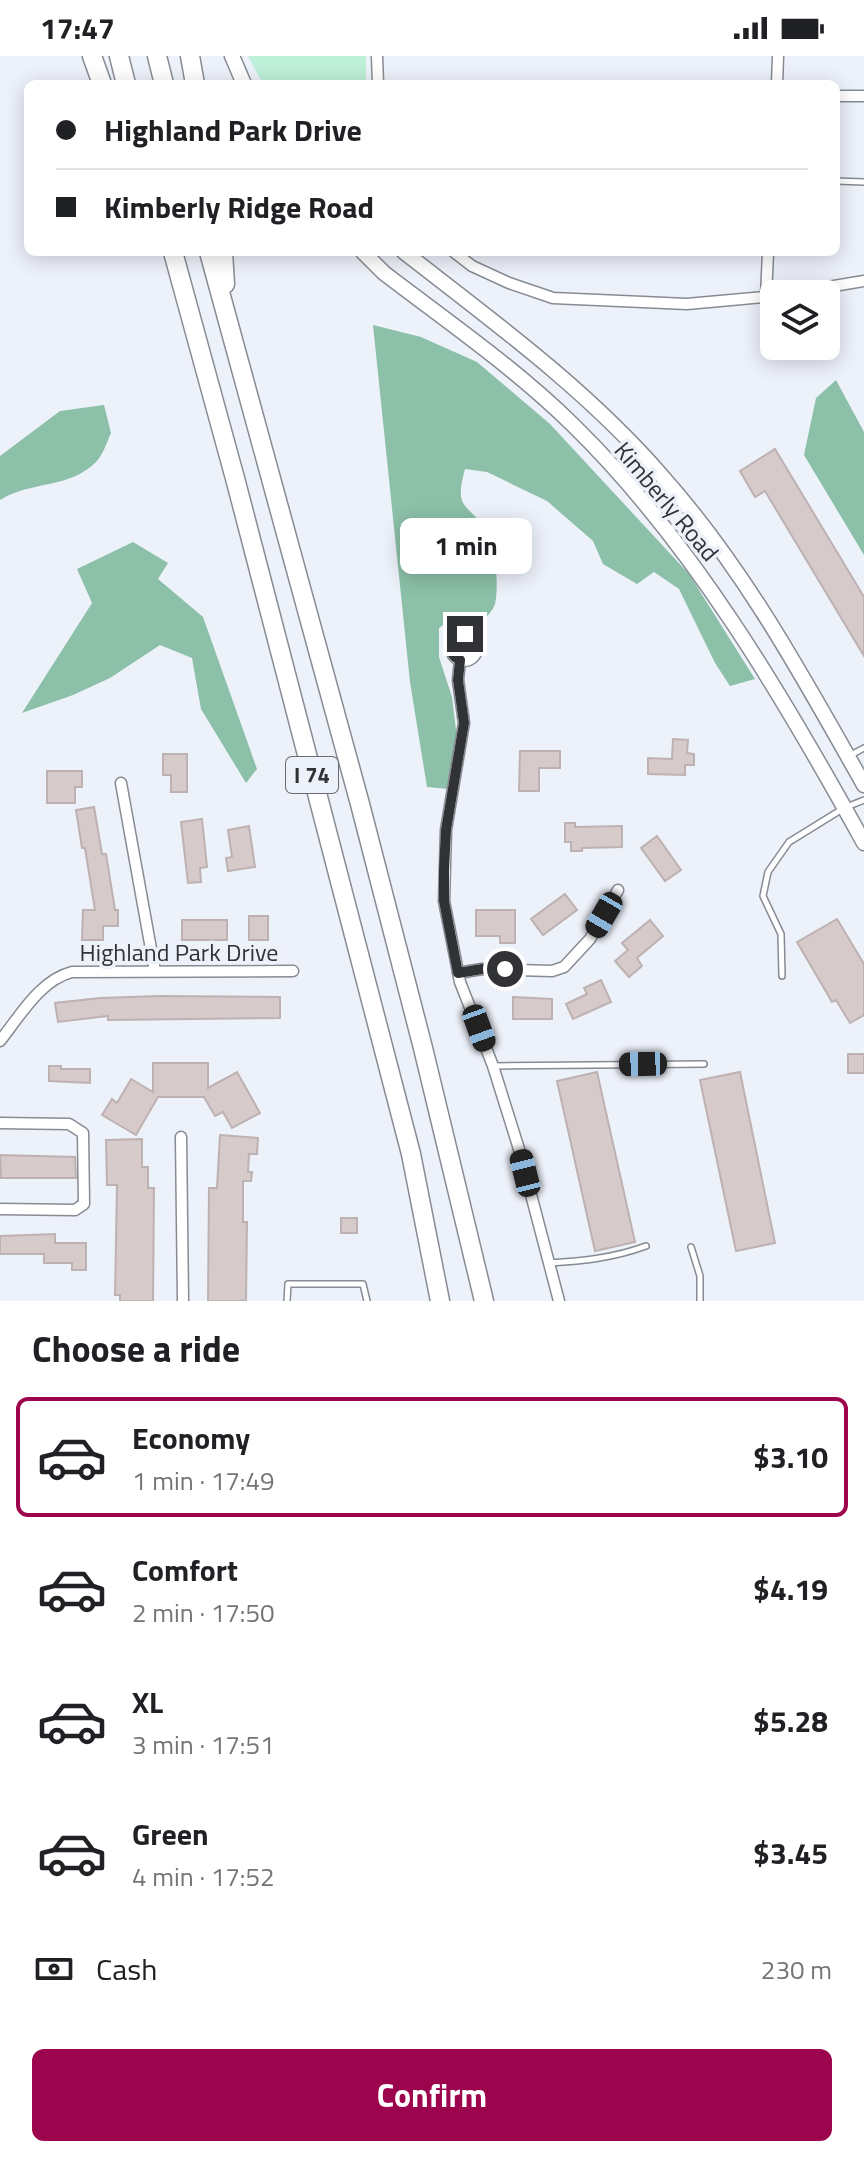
<!DOCTYPE html>
<meta charset="utf-8">
<style>
body{margin:0;font-family:"Titillium Web",sans-serif;background:#f6f6f6;color:#202124;height:100vh;display:flex;flex-direction:column;font-size:30px;white-space:nowrap}
*{box-sizing:border-box;margin:0}
p{font-size:26px;color:#757577}
.icon{flex:none;width:44px;height:44px;fill:none;stroke:currentColor;stroke-width:2;stroke-linecap:round;stroke-linejoin:round}
.map{position:relative;height:1245px;overflow:hidden}
.sheet{display:flex;flex-direction:column;background:#fff;flex:1}
.sheet>*{flex:none}
.banner{position:absolute;left:24px;top:24px;width:816px;height:176px;border-radius:12px;box-shadow:0 4px 20px #0003;display:grid;align-content:center;height:176px;padding:0 32px;background:#fff}
.fabs{position:absolute;left:760px;top:224px;display:grid;gap:16px}
.fabs a{display:grid;place-items:center;width:80px;height:80px;border-radius:12px;background:#fff;box-shadow:0 4px 20px #0003;font-size:40px}
.end{position:absolute;width:36px;height:36px;margin:-18px;border:10px solid #313235;background:#fff;box-shadow:0 0 0 4px #fff}
.from{border-radius:50%}
.bubble{position:absolute;height:56px;border-radius:12px;background:#fff;box-shadow:0 4px 20px #0003;font-size:26px;font-weight:700;line-height:56px;text-align:center}
.car{position:absolute;width:24px;height:48px;margin:-24px -12px;border-radius:10px;box-shadow:0 0 6px 2px #0007;background:linear-gradient(#222 24%,#8ab4d8 0 40%,#222 0 76%,#8ab4d8 0 86%,#222 0)}
.banner b{display:flex;align-items:center;gap:28px;height:76px;font-size:30px}
.banner b+b{border-top:2px solid #e0e0e0}
.banner i{width:20px;height:20px;background:#202124}
ul{padding:0;list-style:none}
li{display:flex;align-items:center;gap:24px;height:120px;margin:0 16px 12px;padding:0 16px;border:4px solid transparent;border-radius:12px}
li div{flex:1}
li b{display:block;font-size:30px}
li em{font-style:normal;font-weight:700}
li.selected{border-color:#9d044e}
li>.icon{width:72px;height:72px;stroke-width:1.5}
h2{padding:0 32px;font-size:36px;line-height:96px}
.pay{display:flex;align-items:center;gap:20px;height:88px;padding:0 32px;font-size:30px}
.pay p{margin-inline-start:auto}
.cta{display:flex;gap:16px;margin-top:auto;padding:16px 32px}
.cta a{flex:1;height:92px;border-radius:12px;background:#9d044e;color:#fff;font-size:32px;font-weight:700;line-height:92px;text-align:center}
.status{display:flex;justify-content:space-between;align-items:center;height:56px;padding:0 40px;background:#fff;direction:ltr}
.status svg{height:22px;fill:currentColor}
.map>svg:first-child{display:block}
.green{fill:#beefd8}
.forest{fill:#8cc0a8}
.building{fill:#d6cbca;stroke:#bdb2b1;stroke-width:2}
.lines{fill:none;stroke-linecap:round;stroke-linejoin:round}
.lane-casing{stroke:#878b93;stroke-width:8}
.street-casing{stroke:#878b93;stroke-width:13}
.secondary-casing{stroke:#878b93;stroke-width:17}
.highway-casing{stroke:#878b93;stroke-width:21}
.lane{stroke:#fff;stroke-width:5}
.street{stroke:#fff;stroke-width:10}
.secondary{stroke:#fff;stroke-width:14}
.highway{stroke:#fff;stroke-width:18}
.route{stroke:#313235;stroke-width:10}
.labels{text-anchor:middle;dominant-baseline:central;stroke-width:7;stroke-linejoin:round;paint-order:stroke}
.shield{fill:#edf1fa;stroke:#696b70;stroke-width:2}
.shield-label{font-size:22px;font-weight:bold;fill:#313235}
.street-label{font-size:24px;fill:#313235;stroke:#edf1fa}
</style>
<div class="status"><b>17:47</b><svg viewBox="0 0 49 12"><path d="M0 12V9h3v3zM5 12V6h3v6zM10 12V3h3v9zM15 12V0h3v12zM26 1h20v11H26zM47 4h2v5h-2z"/></svg></div>
<div class="map">
<svg width="864" height="1245" viewBox="0 0 864 1245">
<rect width="100%" height="100%" fill="#edf1fa"/>
<!-- green -->
<polygon class="green" points="248,0 366,0 366,28 263,28"/>
<!-- forest -->
<g class="forest">
<path d="M373 269 421 281 477 306 550 368 689 518 755 623 730 630 715 607 679 533 654 516 637 528 603 508 593 485 547 445 487 416 465 413C454 454 466 446 486 473 496 488 499 530 495 548 493 555 485 562 480 568L452 563 439 572V601L452 641 457 682 449 733 427 731 410 626Z"/>
<polygon points="836,324 864,376 864,499 804,399 816,342"/>
<path d="M104 349 111 377C107 386 103 399 96 406 69 433 30 425 0 444V400L60 355Z"/>
<polygon points="133,486 168,507 158,523 203,561 257,713 246,727 201,653 192,602 160,589 110,622 73,639 22,657 92,547 77,513"/>
</g>
<!-- building -->
<g class="building">
<polygon points="775,393 864,541 864,600 765,435 755,441 740,415"/>
<polygon points="673,683 688,684 687,697 694,698 694,709 685,709 685,719 648,718 648,702 672,703"/>
<polygon points="520,695 560,695 560,712 539,712 539,735 519,735"/>
<polygon points="163,698 187,698 187,736 171,736 171,719 163,719"/>
<polygon points="47,715 82,715 82,731 75,731 75,747 47,747"/>
<polygon points="94,751 102,798 106,798 115,854 118,854 118,870 103,870 103,884 82,884 83,854 95,854 85,792 82,792 76,754"/>
<polygon points="202,763 207,811 200,812 201,826 188,827 181,766"/>
<polygon points="565,767 575,767 575,771 622,770 622,791 582,792 582,795 571,795 571,786 565,786"/>
<polygon points="249,770 255,811 228,815 226,802 232,801 228,774"/>
<polygon points="657,780 681,814 665,825 641,792"/>
<polygon points="565,838 577,854 543,879 531,863"/>
<polygon points="476,854 515,854 515,887 500,887 500,880 476,880"/>
<rect x="249" y="860" width="19" height="24"/>
<polygon points="837,863 864,908 864,959 850,967 836,944 832,946 797,886"/>
<rect x="182" y="864" width="45" height="20"/>
<polygon points="650,864 663,880 637,902 642,910 629,921 615,905 628,894 622,887"/>
<polygon points="601,924 611,946 573,963 566,948 587,938 584,932"/>
<polygon points="159,940 280,941 280,962 108,964 108,960 58,966 55,947 100,942"/>
<polygon points="513,941 552,943 552,963 513,963"/>
<rect x="848" y="998" width="16" height="19"/>
<polygon points="153,1007 208,1007 208,1032 237,1016 260,1057 232,1072 223,1056 215,1060 204,1041 158,1041 136,1079 102,1059 112,1043 117,1047 131,1023 153,1036"/>
<polygon points="49,1010 61,1010 61,1013 90,1013 90,1027 49,1025"/>
<polygon points="597,1016 635,1186 595,1195 557,1025"/>
<polygon points="740,1016 775,1187 736,1195 700,1024"/>
<polygon points="220,1079 258,1082 257,1098 249,1098 248,1116 252,1116 251,1125 243,1125 243,1166 247,1166 246,1244 240,1245 208,1245 209,1132 217,1132"/>
<polygon points="142,1083 142,1111 148,1111 148,1132 154,1132 153,1245 120,1245 120,1239 115,1239 117,1129 107,1129 106,1084"/>
<polygon points="0,1099 75,1101 76,1122 1,1122"/>
<rect x="341" y="1162" width="16" height="15"/>
<polygon points="55,1178 55,1187 86,1187 86,1214 72,1214 72,1207 44,1207 44,1198 0,1198 0,1180"/>
</g>
<g class="lines">
<!-- lane casing -->
<g class="lane-casing">
<g id="lane">
<polyline points="836,125 864,126"/>
<polyline points="851,699 864,692"/>
<polyline points="782,920 781,878 763,840 768,816 789,786 844,752 864,744"/>
<polyline points="494,1010 704,1008"/>
<polyline points="691,1191 700,1220 700,1245"/>
<path d="M549 1207C583 1205 613 1202 646 1190"/>
<polyline points="287,1245 288,1228 363,1228 367,1245"/>
</g>
</g>
<!-- street casing -->
<g class="street-casing">
<g id="street">
<polyline points="377,0 378,28"/>
<polyline points="777,28 778,0"/>
<polyline points="836,40 864,40"/>
<polyline points="454,196 472,210 509,227 553,242 687,248 774,240"/>
<polyline points="786,238 864,225"/>
<polyline points="766,241 768,196"/>
<circle cx="464" cy="592" r="13"/>
<polyline points="460,604 458,624 464,667 446,774 444,845 460,926 493,1010 519,1093 559,1245"/>
<polyline points="121,727 155,915"/>
<polyline points="458,917 482,913 552,915 564,911 590,883 618,834"/>
<path d="M0 985C20 960 40 924 72 916L293 915"/>
<polyline points="0,1067 69,1068 83,1077 84,1148 75,1154 0,1153"/>
<polyline points="181,1081 183,1245"/>
</g>
</g>
<!-- secondary casing -->
<g class="secondary-casing">
<g id="secondary">
<polyline points="232,0 244,28"/>
<path d="M363 196 384 217C448 266 515 312 573 369 692 485 784 642 864 787"/>
<path d="M404 196C494 266 586 333 661 419 744 512 803 621 864 729"/>
</g>
</g>
<!-- highway casing -->
<g class="highway-casing">
<g id="highway">
<polyline points="92,0 102,28"/>
<polyline points="119,0 126,28"/>
<polyline points="157,0 164,28"/>
<polyline points="190,0 195,28"/>
<polyline points="173,196 236,426 411,1098 440,1245"/>
<polyline points="209,196 360,748 423,992 484,1245"/>
<polyline points="223,196 225,228"/>
</g>
</g>
<!-- lane -->
<use href="#lane" class="lane"/>
<!-- street -->
<use href="#street" class="street"/>
<!-- secondary -->
<use href="#secondary" class="secondary"/>
<!-- highway -->
<use href="#highway" class="highway"/>
</g>
<g class="lines">
<!-- route -->
<path class="route" d="M465 578 453 584C449 593 451 600 460 604L458 624 464 667 446 774 444 815V845L458 917 482 913H505"/>
</g>
<g class="labels">
<!-- shield labels -->
<rect class="shield" x="286" y="701" width="52" height="36" rx="6"/>
<g class="shield-label">
<text x="312" y="719">I 74</text>
</g>
<!-- street labels -->
<g class="street-label">
<text transform="translate(667 445) rotate(50)">Kimberly Road</text>
<text x="179" y="896">Highland Park Drive</text>
</g>
</g>
</svg>
<div class="fabs">
<a><svg class="icon" aria-label="layers" viewBox="0 0 24 24"><path d="M12 4l9 5-9 5-9-5zM3 14l9 5 9-5"/></svg></a>
</div>
<i class="end from" style="left:505px;top:913px"></i>
<i class="end" style="left:465px;top:578px"></i>
<div class="bubble" style="left:400px;top:462px;width:132px">1 min</div>
<i class="car" style="left:604px;top:859px;rotate:210deg"></i>
<i class="car" style="left:479px;top:972px;rotate:160deg"></i>
<i class="car" style="left:643px;top:1008px;rotate:269deg"></i>
<i class="car" style="left:525px;top:1117px;rotate:346deg"></i>
<div class="banner">
<b><i class="from"></i>Highland Park Drive</b>
<b><i></i>Kimberly Ridge Road</b>
</div>
</div>
<section class="sheet">
<h2>Choose a ride</h2>
<ul>
<li class="selected"><svg class="icon" aria-label="car" viewBox="0 0 24 24"><path d="M5 17H2v-5l4-1 3-4h7l3 4 3 1v5h-3M9 17h6M6 11h13"/><circle cx="7" cy="17" r="2"/><circle cx="17" cy="17" r="2"/></svg><div><b>Economy</b><p>1 min · 17:49</p></div><em>$3.10</em></li>
<li><svg class="icon" aria-label="car" viewBox="0 0 24 24"><path d="M5 17H2v-5l4-1 3-4h7l3 4 3 1v5h-3M9 17h6M6 11h13"/><circle cx="7" cy="17" r="2"/><circle cx="17" cy="17" r="2"/></svg><div><b>Comfort</b><p>2 min · 17:50</p></div><em>$4.19</em></li>
<li><svg class="icon" aria-label="car" viewBox="0 0 24 24"><path d="M5 17H2v-5l4-1 3-4h7l3 4 3 1v5h-3M9 17h6M6 11h13"/><circle cx="7" cy="17" r="2"/><circle cx="17" cy="17" r="2"/></svg><div><b>XL</b><p>3 min · 17:51</p></div><em>$5.28</em></li>
<li><svg class="icon" aria-label="car" viewBox="0 0 24 24"><path d="M5 17H2v-5l4-1 3-4h7l3 4 3 1v5h-3M9 17h6M6 11h13"/><circle cx="7" cy="17" r="2"/><circle cx="17" cy="17" r="2"/></svg><div><b>Green</b><p>4 min · 17:52</p></div><em>$3.45</em></li>
</ul>
<div class="pay"><svg class="icon" aria-label="cash" viewBox="0 0 24 24"><path d="M3 7h18v10H3z"/><circle cx="12" cy="12" r="2"/></svg>Cash<p>230 m</p></div>
<div class="cta"><a>Confirm</a></div>
</section>
